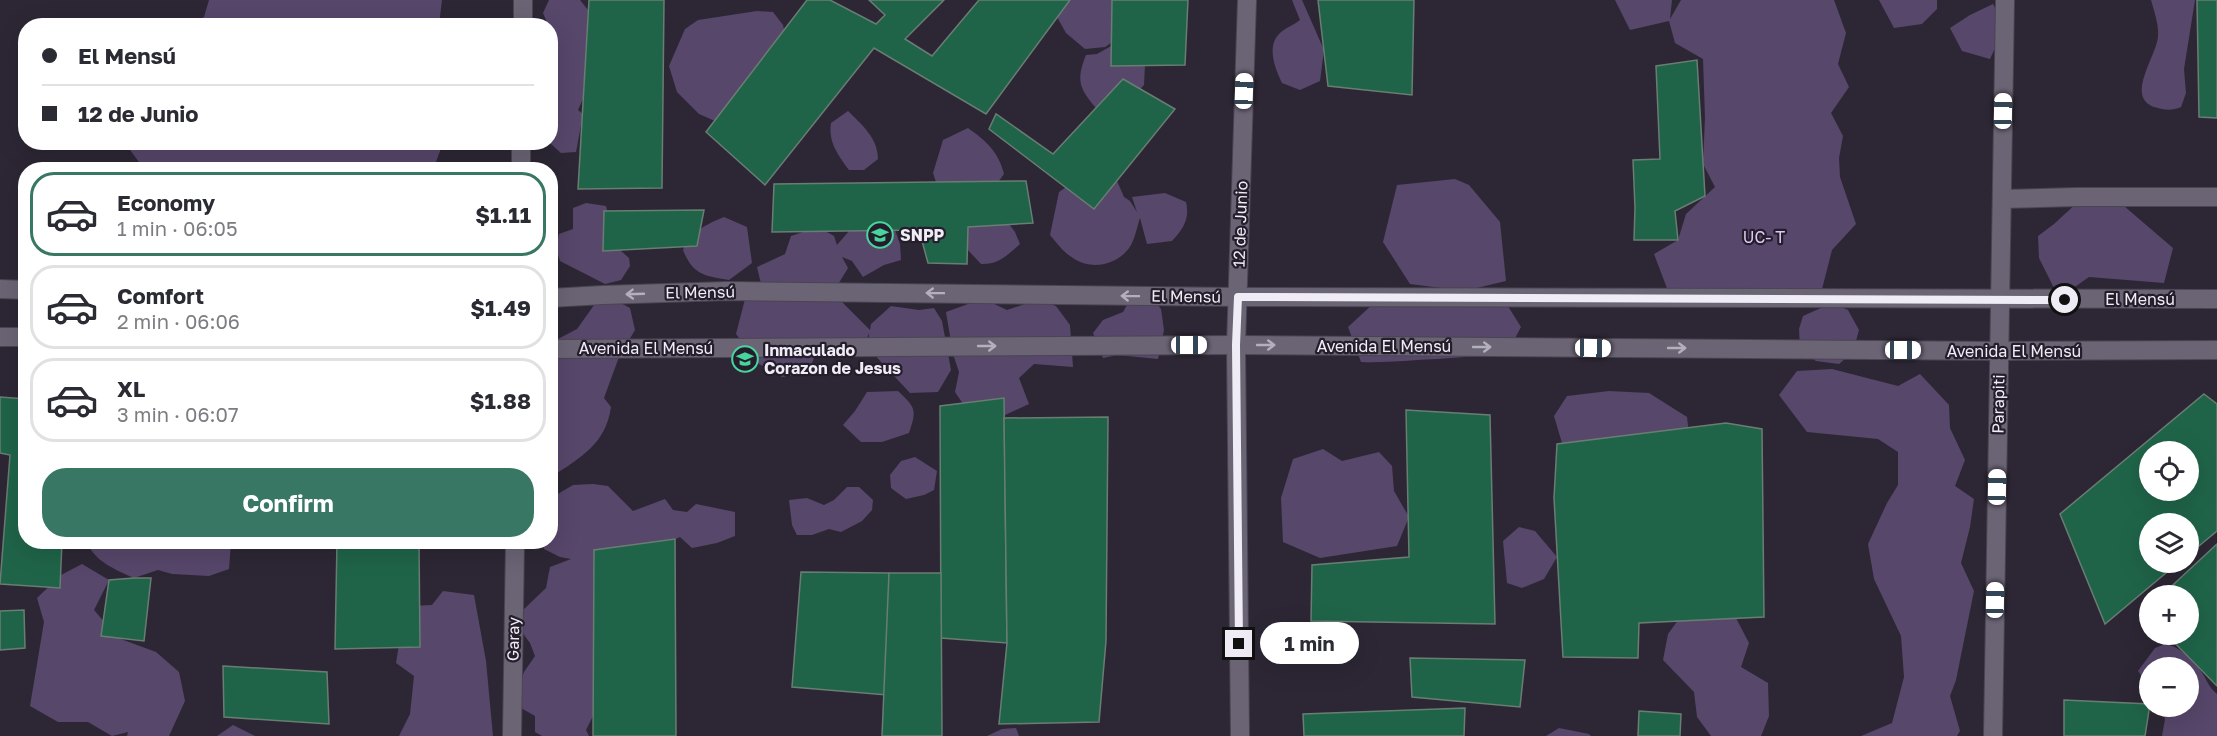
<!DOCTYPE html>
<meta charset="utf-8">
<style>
body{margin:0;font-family:"Golos Text",sans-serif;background:#f7f7f7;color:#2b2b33;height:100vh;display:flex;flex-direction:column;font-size:22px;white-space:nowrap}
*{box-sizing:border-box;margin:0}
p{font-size:20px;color:#7c7c81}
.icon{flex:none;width:33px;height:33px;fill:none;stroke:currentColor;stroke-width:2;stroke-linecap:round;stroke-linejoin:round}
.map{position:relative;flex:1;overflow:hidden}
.details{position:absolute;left:18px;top:162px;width:540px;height:387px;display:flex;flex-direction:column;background:#fff;border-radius:24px;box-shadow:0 6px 24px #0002}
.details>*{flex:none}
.hud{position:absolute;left:18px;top:18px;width:540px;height:132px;border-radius:24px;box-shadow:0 6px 24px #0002;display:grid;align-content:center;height:132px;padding:0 24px;background:#fff}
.controls{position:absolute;left:2139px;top:441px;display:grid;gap:12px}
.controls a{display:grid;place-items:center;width:60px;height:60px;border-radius:50%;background:#fff;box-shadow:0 6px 24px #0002;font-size:30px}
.end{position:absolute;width:27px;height:27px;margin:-14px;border:8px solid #f0ecf6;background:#111;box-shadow:0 0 0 3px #111}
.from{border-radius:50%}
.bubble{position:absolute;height:42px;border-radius:21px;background:#fff;box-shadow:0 6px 24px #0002;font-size:20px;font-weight:700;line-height:42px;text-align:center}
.car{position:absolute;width:18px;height:36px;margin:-18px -9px;border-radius:8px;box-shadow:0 0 4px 2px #0007;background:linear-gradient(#fff 24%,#345 0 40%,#fff 0 76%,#345 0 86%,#fff 0)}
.hud b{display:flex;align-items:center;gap:21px;height:57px;font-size:22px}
.hud b+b{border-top:2px solid #e1e1e2}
.hud i{width:15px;height:15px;background:#2b2b33}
ul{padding:10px 0 0;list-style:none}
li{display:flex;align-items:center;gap:18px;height:84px;margin:0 12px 9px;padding:0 12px;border:3px solid #e1e1e2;border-radius:24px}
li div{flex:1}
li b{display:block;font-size:22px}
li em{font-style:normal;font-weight:700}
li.on{border-color:#387763}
li>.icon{width:54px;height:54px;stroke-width:1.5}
.cta{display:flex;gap:12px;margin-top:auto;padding:12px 24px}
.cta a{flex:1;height:69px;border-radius:24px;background:#387763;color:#fff;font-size:24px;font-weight:700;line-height:69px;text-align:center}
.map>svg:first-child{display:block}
.green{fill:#57476b}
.building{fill:#1f6449;stroke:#697d73;stroke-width:1.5;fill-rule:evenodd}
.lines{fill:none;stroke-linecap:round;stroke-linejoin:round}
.minor-casing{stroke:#4a4551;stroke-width:20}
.minor{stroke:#6b6475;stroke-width:18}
.oneway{stroke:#b4afbc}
.route{stroke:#f0ecf6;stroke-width:8}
.labels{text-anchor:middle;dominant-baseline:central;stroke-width:4.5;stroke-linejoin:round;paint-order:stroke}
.street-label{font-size:16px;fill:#f0ecf6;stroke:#241d2b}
.poi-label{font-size:16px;font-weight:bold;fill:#f0ecf6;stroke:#241d2b;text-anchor:start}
.park-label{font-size:16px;fill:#ddc9f8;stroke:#241d2b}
</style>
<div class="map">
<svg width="2217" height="736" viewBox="0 0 2217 736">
<rect width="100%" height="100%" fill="#2d2735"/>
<!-- green -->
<g class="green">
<polygon points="209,0 442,0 439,25 183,25 204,17"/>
<polygon points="549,0 580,0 588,10 583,99 578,110 583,114 576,152 561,153 550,143 551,54 554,53 555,39 551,31 550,26 548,25 543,13"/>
<polygon points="1064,0 1126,0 1128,31 1105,47 1085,49 1066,33 1057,17"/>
<path d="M1292 0H1302L1324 50 1320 81 1300 90 1282 83C1275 69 1266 46 1280 33 1285 28 1294 25 1300 20Z"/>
<polygon points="1615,0 1672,0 1670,19 1681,0 1834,0 1846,33 1838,64 1849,87 1831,113 1843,136 1839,158 1840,177 1856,224 1832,250 1820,297 1776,307 1721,304 1668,291 1654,254 1678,240 1686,214 1715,187 1703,164 1705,118 1703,59 1675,43 1669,21 1630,30"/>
<polygon points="1879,0 1937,0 1937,9 1922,24 1894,28"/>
<path d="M2151 0H2195L2184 69 2186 93 2181 107C2172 111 2164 110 2154 107 2125 96 2157 56 2158 36 2159 25 2154 11 2151 0Z"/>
<polygon points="1993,4 2005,26 1990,59 1962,51 1950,28 1970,15"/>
<polygon points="757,11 773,12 783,25 791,61 715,121 699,114 677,92 669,66 685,29 698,20"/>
<path d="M1120 41 1145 65 1144 85 1127 103 1096 108C1079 88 1076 80 1086 55L1097 54Z"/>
<path d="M848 111C862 125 878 138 878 159L864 170H849C838 155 828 142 831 123Z"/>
<path d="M968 128C986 141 998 151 1004 174L985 200 936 182 933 173 943 140Z"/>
<polygon points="125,143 443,143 433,170 144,169"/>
<path d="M1100 172 1117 181 1124 197 1130 201 1137 212 1132 197 1165 193 1186 202C1190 219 1183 229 1172 241L1147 244 1140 218C1137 227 1135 238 1131 245 1119 265 1092 271 1073 258 1063 252 1057 243 1050 235L1059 192 1078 179Z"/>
<polygon points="1455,179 1469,185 1500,222 1506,281 1464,291 1410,284 1383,242 1397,185"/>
<polygon points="2117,200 2173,248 2164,283 2089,277 2059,298 2039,258 2038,236 2054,224 2079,201"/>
<polygon points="586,203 606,206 612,230 611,242 629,258 630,266 621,280 605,284 560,261 556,248 559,234 573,229 573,208"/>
<path d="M1000 212 1015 232 1020 244C1008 255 998 265 981 264L967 249 968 227Z"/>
<path d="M724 217 747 227 752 263 729 280C705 276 693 275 683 250 690 232 707 224 724 217Z"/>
<polygon points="864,220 895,230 900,244 901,260 884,265 863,277 852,261 842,257 848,268 834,291 841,301 870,330 871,324 891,306 919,310 934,308 942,321 951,370 938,392 910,393 869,349 869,333 862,353 815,355 809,372 782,377 759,364 736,334 745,299 761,284 757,267 785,254 791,236 818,227 834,236 837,245 849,231"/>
<polygon points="1146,290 1161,309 1164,330 1158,359 1117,355 1103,358 1093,333 1103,320 1123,312 1133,294"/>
<path d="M611 298 630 308 635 330 619 357 604 398 611 407C606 444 580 458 551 477L550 360 556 358V340L577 329 597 301Z"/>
<polygon points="1037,300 1056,306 1070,325 1073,367 1034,364 1019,378 1029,404 1003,416 970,414 955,392 959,372 953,354 946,312 968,304 988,301 1007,310"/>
<path d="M1374 303H1506L1521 327 1507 353C1483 356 1460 357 1437 359 1411 360 1387 363 1361 362L1348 327Z"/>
<polygon points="1832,303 1848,310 1859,330 1853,352 1839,364 1816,361 1800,350 1799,329 1803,316"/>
<polygon points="1832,369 1898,386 1920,374 1949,405 1950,428 1965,460 1955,486 1974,499 1970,527 1961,563 1974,591 1956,680 1950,696 1960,731 1957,736 1861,736 1892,723 1904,677 1901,636 1874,579 1868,544 1887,503 1898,485 1898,452 1878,439 1807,432 1779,395 1797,371"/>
<path d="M898 391C916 408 917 410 909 433L882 442H861L843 425 855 411 867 392Z"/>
<polygon points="1609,391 1649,393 1687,417 1691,452 1567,460 1554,416 1567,396"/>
<polygon points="1323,449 1342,461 1379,452 1392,466 1394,491 1409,517 1397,546 1320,558 1283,542 1281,498 1293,459"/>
<polygon points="915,457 937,471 934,490 924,495 906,499 891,488 890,475 901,461"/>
<polygon points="593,484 608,486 633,511 665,499 673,510 687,512 696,504 735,512 735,536 717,543 692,548 680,537 665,544 596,568 593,589 605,602 596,710 586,730 589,736 542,736 535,732 535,716 521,708 517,692 524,672 535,656 530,643 519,628 523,610 546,588 550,567 571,559 560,557 544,549 544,542 550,542 551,498 573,485"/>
<polygon points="847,487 859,487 873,500 872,510 862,521 841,532 829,529 812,535 797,535 792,525 789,500 807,498 824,505 834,500"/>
<polygon points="1519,527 1535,531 1557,557 1544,579 1522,588 1507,583 1503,541"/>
<path d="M87 542H231L229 569 209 576 172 574 158 570 134 578C116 570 94 561 87 542Z"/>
<polygon points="82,564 109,580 94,610 118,638 156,652 179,672 185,701 169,736 127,736 128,732 112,736 88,722 58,722 30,706 44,622 37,598 61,575"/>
<polygon points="443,591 474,595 486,661 493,736 399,736 410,714 414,676 396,663 402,626 410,606 432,605"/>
<polygon points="1684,612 1736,618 1749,643 1741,667 1768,683 1769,716 1761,736 1711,736 1697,717 1694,692 1663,660 1668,634"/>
<path d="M2165 644C2179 646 2191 658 2200 670 2207 679 2208 687 2217 694V736H2162L2165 719 2162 707 2188 706V668H2150L2149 687 2138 671 2155 648Z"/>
<polygon points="233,725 255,736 217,736"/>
<polygon points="1016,728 1019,736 987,736 1002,729"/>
<polygon points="1559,728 1589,734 1591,736 1546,736"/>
</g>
<!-- building -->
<g class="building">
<polygon points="589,0 664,0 662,188 578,189"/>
<polygon points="807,0 830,0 876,24 885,15 869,0 944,0 905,39 932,56 979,0 1070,0 986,114 874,48 765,185 706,132"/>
<polygon points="1112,0 1188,0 1185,65 1111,66"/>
<polygon points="1318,0 1414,0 1412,95 1328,86"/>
<polygon points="2197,0 2217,0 2217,118 2199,117"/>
<polygon points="1697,60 1705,196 1675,211 1678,240 1634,240 1635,208 1633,160 1660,159 1656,66"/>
<polygon points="1123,79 1175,109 1094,209 989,129 996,114 1053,154"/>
<polygon points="1026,181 1033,223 968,227 967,264 928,263 919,230 772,232 774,184"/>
<polygon points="704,210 697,246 603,251 604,211"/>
<path d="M2204 394 2217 404V531L2188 555V524H2150V562H2179L2105 624 2060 514ZM2150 452H2188V490H2150Z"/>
<polygon points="0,397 26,399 26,542 62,542 60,588 0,584 10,455 0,453"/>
<polygon points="1004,398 1007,643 941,638 940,406"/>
<polygon points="1406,410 1490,415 1495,624 1311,621 1312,565 1409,557"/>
<polygon points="1108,417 1106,641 1099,722 999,724 1007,643 1004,418"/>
<polygon points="1726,423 1762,429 1764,617 1639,623 1638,658 1563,657 1554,498 1557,444"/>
<polygon points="675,539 676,736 593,736 594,550"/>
<polygon points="337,542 419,542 420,647 335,649"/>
<polygon points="2217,544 2217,686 2166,634 2188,634 2188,596 2161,596"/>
<polygon points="801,572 889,573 887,695 792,687"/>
<polygon points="889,573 941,573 942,736 882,736"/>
<polygon points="134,578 151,578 144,641 101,636 109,580"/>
<polygon points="2150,606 2150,618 2143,612"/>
<polygon points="24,610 25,648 0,650 0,611"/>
<polygon points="1410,658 1525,660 1520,707 1412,697"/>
<polygon points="223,666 327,672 329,724 224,717"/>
<polygon points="2064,700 2150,704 2145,736 2064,736"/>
<polygon points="1465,708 1464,736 1304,736 1303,714"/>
<polygon points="1639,711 1681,714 1680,736 1638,736"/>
</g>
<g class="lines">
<!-- minor casing -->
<g class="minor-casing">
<g id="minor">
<polyline points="523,26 523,0"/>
<polyline points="521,170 521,142"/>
<polyline points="2002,199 2076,197 2217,197"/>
<polyline points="0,289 26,290"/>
<polyline points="550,298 603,295 727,291 1238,297 2217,299"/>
<polyline points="0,337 26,337"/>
<polyline points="550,349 1236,345 1999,351 2217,350"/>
<polyline points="512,736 515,542"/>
<polyline points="1240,736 1236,345 1247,0"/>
<polyline points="1993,736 2005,0"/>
</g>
</g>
<!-- minor -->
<use href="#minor" class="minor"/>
</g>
<!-- one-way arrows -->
<defs><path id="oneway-shaft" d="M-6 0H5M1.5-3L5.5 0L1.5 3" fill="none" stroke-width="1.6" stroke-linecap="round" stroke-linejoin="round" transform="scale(1.5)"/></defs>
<g class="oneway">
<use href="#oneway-shaft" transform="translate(935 293) rotate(-179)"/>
<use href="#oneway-shaft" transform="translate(635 294) rotate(178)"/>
<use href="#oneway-shaft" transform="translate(1130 296) rotate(-179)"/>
<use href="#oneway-shaft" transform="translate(1266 345)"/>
<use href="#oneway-shaft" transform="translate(987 346)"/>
<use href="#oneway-shaft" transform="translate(1482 347)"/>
<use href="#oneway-shaft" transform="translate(1677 348)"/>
</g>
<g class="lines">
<!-- route -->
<polyline class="route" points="1239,644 1236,345 1238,297 2065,300"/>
</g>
<!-- icons -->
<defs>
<g id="school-ring" transform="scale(1.35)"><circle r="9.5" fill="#241d2b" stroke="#48d49d" stroke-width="1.5"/><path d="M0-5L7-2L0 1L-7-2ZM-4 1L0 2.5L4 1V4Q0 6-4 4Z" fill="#48d49d"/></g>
</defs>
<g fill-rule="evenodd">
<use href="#school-ring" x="880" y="235"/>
<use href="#school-ring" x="745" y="359"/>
</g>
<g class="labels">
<!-- street labels -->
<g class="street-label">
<text transform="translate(1240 224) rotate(-88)">12 de Junio</text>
<text transform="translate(700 292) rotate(-1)">El Mensú</text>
<text transform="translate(1186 296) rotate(1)">El Mensú</text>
<text x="2140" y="299">El Mensú</text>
<text x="1384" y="346">Avenida El Mensú</text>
<text x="646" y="348">Avenida El Mensú</text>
<text x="2014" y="351">Avenida El Mensú</text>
<text transform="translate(1998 404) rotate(-89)">Parapiti</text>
<text transform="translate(513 639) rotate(-89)">Garay</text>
</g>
<!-- poi labels -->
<g class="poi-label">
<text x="900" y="235">SNPP</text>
<text x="764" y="350">Inmaculado<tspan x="764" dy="18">Corazon de Jesus</tspan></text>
</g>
<!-- park labels -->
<g class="park-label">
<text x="1764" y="237">UC- T</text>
</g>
</g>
</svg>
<div class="controls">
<a><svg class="icon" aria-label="locate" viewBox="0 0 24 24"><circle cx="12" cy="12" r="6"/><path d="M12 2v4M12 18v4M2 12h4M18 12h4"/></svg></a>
<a><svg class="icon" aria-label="layers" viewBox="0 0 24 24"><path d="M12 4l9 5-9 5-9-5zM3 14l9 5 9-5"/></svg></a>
<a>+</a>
<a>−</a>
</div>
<i class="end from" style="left:2065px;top:300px"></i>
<i class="end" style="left:1239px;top:644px"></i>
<div class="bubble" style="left:1260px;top:622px;width:99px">1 min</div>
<i class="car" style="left:1244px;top:91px;rotate:2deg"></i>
<i class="car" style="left:2003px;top:111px;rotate:1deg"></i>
<i class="car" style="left:1189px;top:345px;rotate:90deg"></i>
<i class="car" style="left:1593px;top:348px;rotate:91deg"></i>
<i class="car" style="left:1903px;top:350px;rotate:90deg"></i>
<i class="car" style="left:1997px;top:487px;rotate:1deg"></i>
<i class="car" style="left:1995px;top:600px;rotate:1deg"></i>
<div class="hud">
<b><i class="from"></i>El Mensú</b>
<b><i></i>12 de Junio</b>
</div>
<section class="details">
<ul>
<li class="on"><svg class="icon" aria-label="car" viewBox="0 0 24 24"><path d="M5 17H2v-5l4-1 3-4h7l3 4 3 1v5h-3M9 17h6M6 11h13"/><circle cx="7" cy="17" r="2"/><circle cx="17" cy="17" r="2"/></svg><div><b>Economy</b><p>1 min · 06:05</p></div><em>$1.11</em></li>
<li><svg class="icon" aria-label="car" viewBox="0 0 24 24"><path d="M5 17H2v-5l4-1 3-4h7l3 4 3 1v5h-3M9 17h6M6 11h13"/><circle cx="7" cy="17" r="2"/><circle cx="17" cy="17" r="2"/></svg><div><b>Comfort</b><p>2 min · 06:06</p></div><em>$1.49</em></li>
<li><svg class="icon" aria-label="car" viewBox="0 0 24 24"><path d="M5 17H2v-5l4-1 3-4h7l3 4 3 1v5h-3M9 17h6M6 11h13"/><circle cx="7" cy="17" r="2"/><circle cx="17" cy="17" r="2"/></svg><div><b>XL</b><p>3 min · 06:07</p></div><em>$1.88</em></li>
</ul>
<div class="cta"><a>Confirm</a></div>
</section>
</div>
